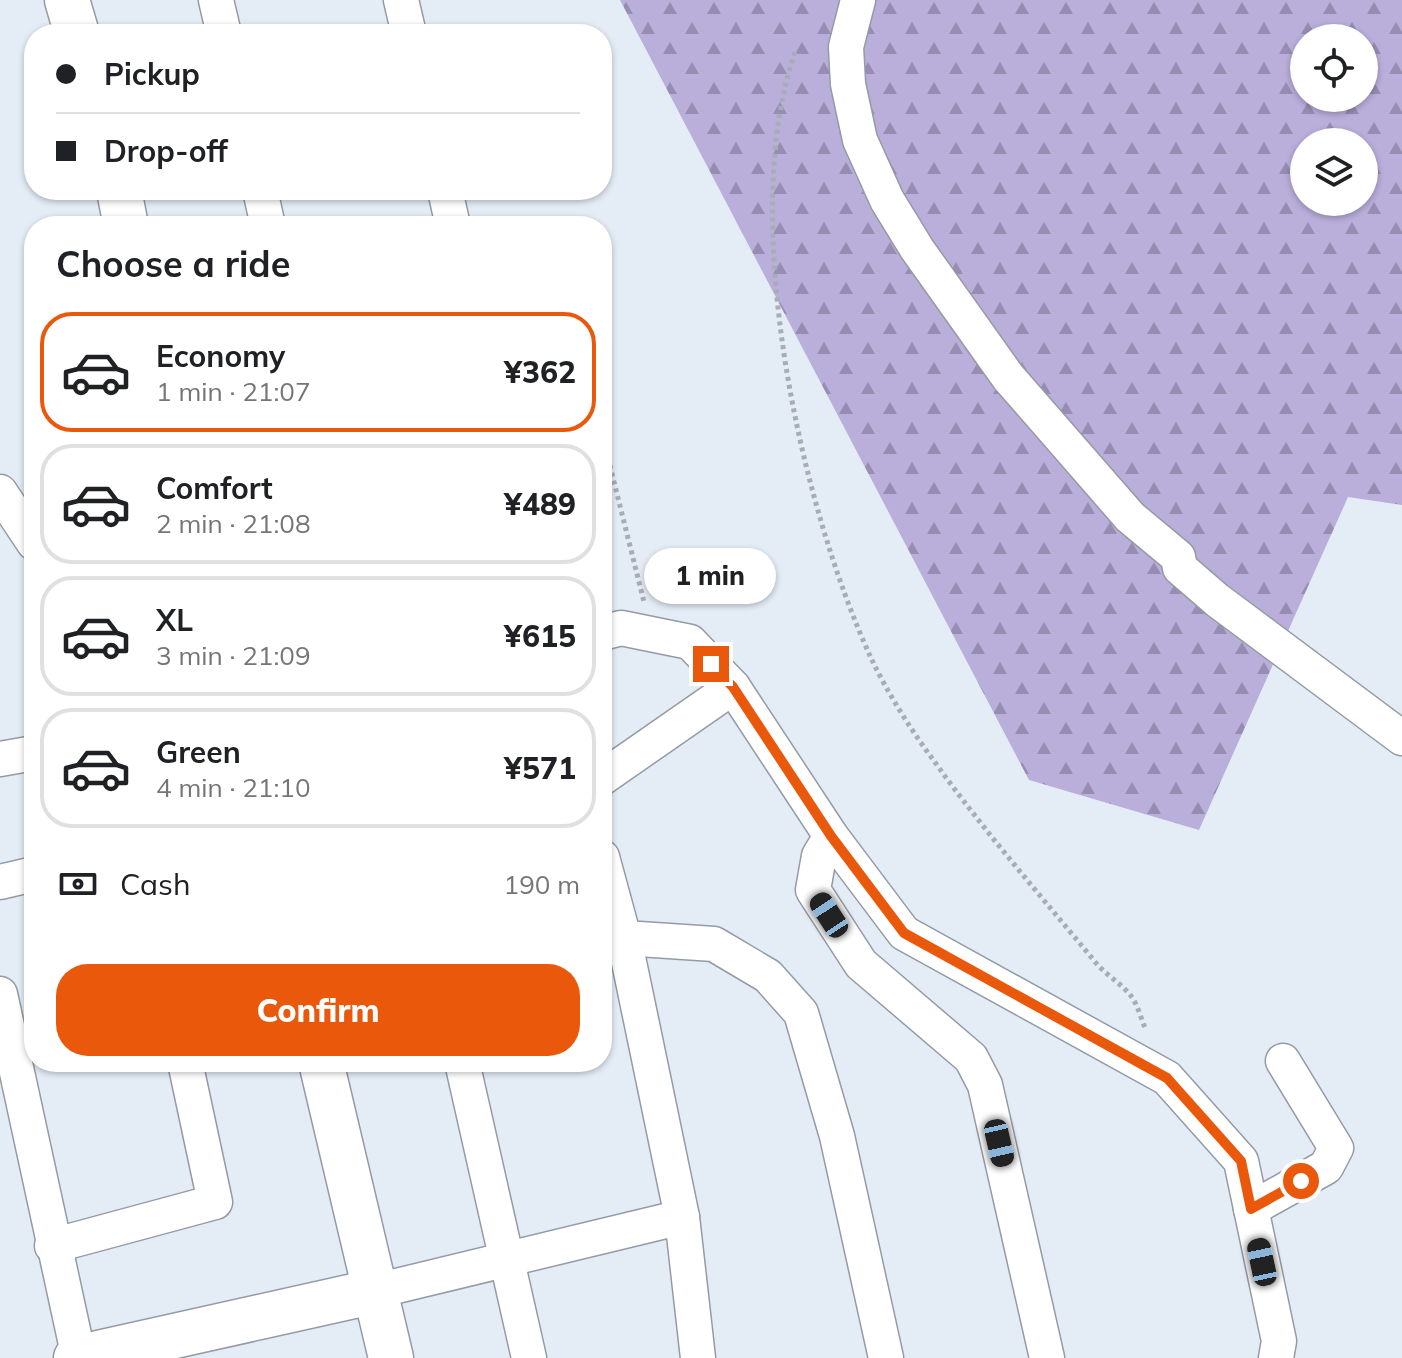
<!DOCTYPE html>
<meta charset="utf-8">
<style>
body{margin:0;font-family:Mulish,sans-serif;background:#f2f2f2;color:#202124;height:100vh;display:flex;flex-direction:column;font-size:30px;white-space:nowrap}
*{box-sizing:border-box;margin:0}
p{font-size:26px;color:#757577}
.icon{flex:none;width:44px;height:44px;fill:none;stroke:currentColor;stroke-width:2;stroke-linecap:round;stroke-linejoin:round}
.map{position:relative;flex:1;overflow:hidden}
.drawer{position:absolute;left:24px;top:216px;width:588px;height:856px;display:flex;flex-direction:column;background:#fff;border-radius:32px;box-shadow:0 2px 6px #0004}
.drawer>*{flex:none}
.guide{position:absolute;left:24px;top:24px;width:588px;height:176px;border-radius:32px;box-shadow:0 2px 6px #0004;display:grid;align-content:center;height:176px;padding:0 32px;background:#fff}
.tools{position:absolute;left:1290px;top:24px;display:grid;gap:16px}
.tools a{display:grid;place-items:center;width:88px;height:88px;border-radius:50%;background:#fff;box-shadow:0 2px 6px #0004;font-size:40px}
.end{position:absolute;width:36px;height:36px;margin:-18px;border:10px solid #ea580c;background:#fff;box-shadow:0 0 0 4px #fff}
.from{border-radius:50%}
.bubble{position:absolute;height:56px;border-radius:28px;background:#fff;box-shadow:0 2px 6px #0004;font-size:26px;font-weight:800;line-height:56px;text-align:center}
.car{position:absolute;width:24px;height:48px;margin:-24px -12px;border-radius:10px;box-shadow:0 0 6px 2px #0007;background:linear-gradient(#222 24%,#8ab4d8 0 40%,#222 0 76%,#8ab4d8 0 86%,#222 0)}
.guide b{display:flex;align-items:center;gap:28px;height:76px;font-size:30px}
.guide b+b{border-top:2px solid #e0e0e0}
.guide i{width:20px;height:20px;background:#202124}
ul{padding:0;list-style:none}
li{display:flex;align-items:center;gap:24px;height:120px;margin:0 16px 12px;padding:0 16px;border:4px solid #e0e0e0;border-radius:32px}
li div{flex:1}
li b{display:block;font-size:30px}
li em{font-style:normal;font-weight:800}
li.selected{border-color:#ea580c}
li>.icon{width:72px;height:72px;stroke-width:1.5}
h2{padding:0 32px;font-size:36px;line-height:96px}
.pay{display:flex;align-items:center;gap:20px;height:88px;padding:0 32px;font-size:30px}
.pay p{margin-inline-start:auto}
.cta{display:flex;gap:16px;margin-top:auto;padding:16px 32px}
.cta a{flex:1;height:92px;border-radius:32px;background:#ea580c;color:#fff;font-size:32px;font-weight:800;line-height:92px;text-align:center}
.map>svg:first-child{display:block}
.forest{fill:url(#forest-firs);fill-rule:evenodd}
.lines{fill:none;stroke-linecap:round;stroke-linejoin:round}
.minor-casing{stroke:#949ba5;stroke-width:37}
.tertiary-casing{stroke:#949ba5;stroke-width:47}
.path{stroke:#a7adb5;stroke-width:5;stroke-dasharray:4 4;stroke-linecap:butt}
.minor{stroke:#fff;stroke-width:34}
.tertiary{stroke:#fff;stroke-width:44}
.route{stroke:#ea580c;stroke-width:10}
</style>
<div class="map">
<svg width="1402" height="1358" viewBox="0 0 1402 1358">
<defs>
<pattern id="forest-firs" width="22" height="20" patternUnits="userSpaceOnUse" patternTransform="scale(2)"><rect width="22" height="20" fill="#baaedb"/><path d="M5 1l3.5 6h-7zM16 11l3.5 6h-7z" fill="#978db2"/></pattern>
</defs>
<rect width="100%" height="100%" fill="#e4ecf6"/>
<!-- forest -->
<path class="forest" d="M620 0H1402V505L1348 497 1199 830 1029 780ZM1304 38H1364V98H1304ZM1304 142H1364V202H1304Z"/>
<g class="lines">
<!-- minor casing -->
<g class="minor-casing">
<g id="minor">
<polyline points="216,0 224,34"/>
<polyline points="401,0 409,34"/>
<polyline points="858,0 846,47 848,84 860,140 887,200 917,249 1008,377 1130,517 1178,557 1180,568 1217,600 1402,738"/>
<polyline points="260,190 268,226"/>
<polyline points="445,190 453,226"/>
<polyline points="0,492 34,543"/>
<polyline points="602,633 621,628 690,642 733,687 831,836 904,933 1167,1078 1241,1161 1279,1341 1276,1358"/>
<polyline points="0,759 34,753"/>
<polyline points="602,778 733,687"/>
<polyline points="831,836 819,856 813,890 861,964 971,1058 985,1085 1047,1358"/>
<polyline points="602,857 624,938 682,1217 698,1358"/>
<polyline points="0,882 34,874"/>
<polyline points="624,938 714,944 768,976 801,1013 837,1136 886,1358"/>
<polyline points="0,994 79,1358"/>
<polyline points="462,1062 529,1358"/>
<polyline points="1251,1209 1326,1167 1336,1148 1283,1061"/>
<polyline points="52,1246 215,1202 185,1062"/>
<polyline points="376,1291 682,1217"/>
</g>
</g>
<!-- tertiary casing -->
<g class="tertiary-casing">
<g id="tertiary">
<polyline points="67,0 77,34"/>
<polyline points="119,190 126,226"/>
<polyline points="321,1062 391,1358"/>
<polyline points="76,1358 376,1291"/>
</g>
</g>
<!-- path -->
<g class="path">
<path d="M795 52C738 217 799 501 871 658 887 692 911 730 934 761 984 831 1041 896 1096 963 1106 975 1122 984 1131 996 1138 1005 1141 1019 1146 1030"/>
<polyline points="602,434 644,602"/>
</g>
<!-- minor -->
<use href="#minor" class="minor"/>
<!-- tertiary -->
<use href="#tertiary" class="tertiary"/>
</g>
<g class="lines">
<!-- route -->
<polyline class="route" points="711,664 733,687 831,836 904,933 1167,1078 1241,1161 1251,1209 1301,1181"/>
</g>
</svg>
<div class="tools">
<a><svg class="icon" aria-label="locate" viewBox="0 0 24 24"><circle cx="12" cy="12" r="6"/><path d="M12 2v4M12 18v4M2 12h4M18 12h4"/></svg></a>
<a><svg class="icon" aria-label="layers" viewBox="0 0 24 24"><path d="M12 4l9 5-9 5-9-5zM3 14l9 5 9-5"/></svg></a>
</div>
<i class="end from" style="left:1301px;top:1181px"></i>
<i class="end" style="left:711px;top:664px"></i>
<div class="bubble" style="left:644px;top:548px;width:132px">1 min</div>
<i class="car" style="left:829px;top:915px;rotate:327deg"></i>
<i class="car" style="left:999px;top:1143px;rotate:167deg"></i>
<i class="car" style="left:1262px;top:1262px;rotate:348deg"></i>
<div class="guide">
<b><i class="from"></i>Pickup</b>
<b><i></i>Drop-off</b>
</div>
<section class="drawer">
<h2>Choose a ride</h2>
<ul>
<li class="selected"><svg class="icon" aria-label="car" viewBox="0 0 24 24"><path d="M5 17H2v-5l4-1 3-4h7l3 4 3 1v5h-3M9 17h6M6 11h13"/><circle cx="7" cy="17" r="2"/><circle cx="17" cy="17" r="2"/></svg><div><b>Economy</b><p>1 min · 21:07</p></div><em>¥362</em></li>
<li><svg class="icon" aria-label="car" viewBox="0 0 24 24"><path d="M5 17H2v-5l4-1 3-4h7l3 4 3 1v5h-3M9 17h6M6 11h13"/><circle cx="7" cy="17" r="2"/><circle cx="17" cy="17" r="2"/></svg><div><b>Comfort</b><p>2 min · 21:08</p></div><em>¥489</em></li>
<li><svg class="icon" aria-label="car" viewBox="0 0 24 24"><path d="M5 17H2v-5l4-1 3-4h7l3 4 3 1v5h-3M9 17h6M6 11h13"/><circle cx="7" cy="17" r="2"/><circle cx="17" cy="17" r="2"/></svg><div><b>XL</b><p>3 min · 21:09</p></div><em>¥615</em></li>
<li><svg class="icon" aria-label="car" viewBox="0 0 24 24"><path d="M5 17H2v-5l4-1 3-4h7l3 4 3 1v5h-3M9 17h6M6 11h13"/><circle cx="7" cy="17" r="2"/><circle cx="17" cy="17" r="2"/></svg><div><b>Green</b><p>4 min · 21:10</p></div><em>¥571</em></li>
</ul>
<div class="pay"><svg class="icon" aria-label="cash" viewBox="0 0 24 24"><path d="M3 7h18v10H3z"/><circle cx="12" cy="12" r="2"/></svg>Cash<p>190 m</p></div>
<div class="cta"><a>Confirm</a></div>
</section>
</div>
